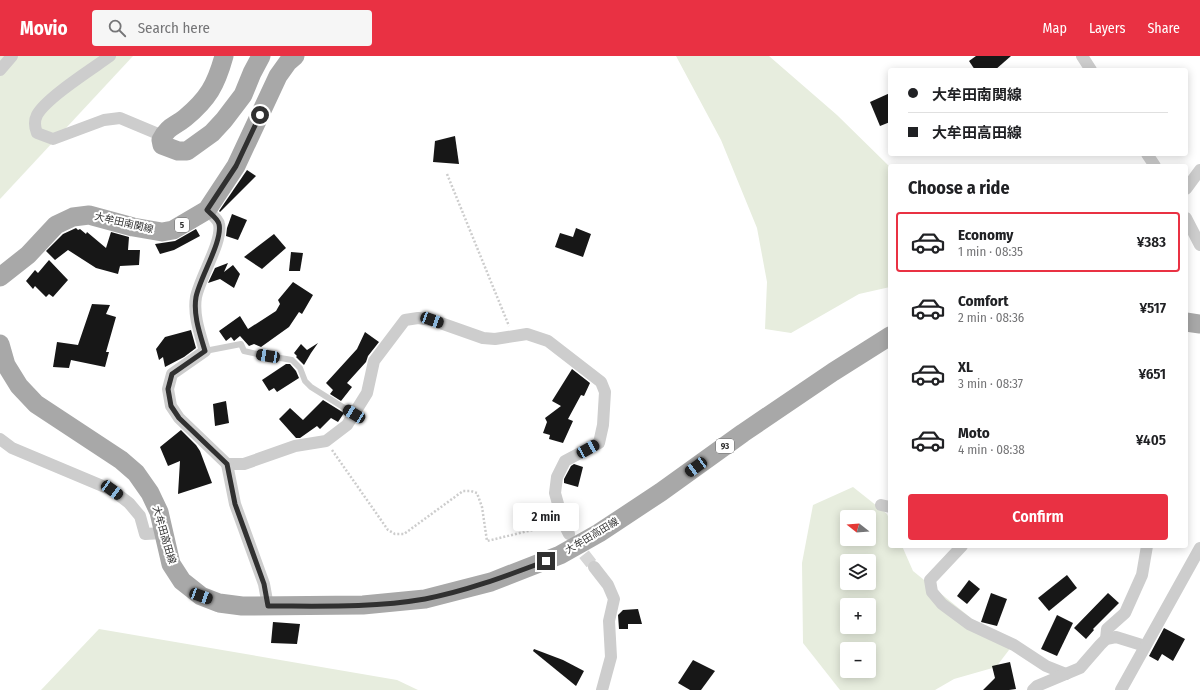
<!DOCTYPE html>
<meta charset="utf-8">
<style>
body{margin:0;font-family:"Fira Sans Condensed","Noto Sans JP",sans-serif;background:#f6f6f6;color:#202124;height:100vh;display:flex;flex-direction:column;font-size:15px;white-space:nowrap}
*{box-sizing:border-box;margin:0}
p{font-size:13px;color:#757577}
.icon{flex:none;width:22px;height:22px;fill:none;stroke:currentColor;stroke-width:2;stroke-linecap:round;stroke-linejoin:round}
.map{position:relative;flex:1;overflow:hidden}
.sheet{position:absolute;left:888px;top:108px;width:300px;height:384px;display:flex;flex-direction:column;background:#fff;border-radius:4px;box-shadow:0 2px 10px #0003}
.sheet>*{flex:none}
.hud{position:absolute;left:888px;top:12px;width:300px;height:88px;border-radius:4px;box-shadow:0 2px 10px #0003;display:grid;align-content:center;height:88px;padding:0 20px;background:#fff}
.needle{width:26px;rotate:287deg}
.controls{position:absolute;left:840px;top:454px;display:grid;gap:8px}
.controls a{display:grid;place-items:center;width:36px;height:36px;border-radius:4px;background:#fff;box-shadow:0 2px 10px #0003;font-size:20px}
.end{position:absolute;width:18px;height:18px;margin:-9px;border:5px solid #303030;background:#fff;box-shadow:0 0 0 2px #fff}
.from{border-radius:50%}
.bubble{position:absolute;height:28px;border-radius:4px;background:#fff;box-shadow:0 2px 10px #0003;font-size:13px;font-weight:600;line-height:28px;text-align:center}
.car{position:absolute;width:12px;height:24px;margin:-12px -6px;border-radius:5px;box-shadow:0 0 3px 1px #0007;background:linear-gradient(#222 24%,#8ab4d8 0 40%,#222 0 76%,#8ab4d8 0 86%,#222 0)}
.hud b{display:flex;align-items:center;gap:14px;height:38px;font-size:15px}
.hud b+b{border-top:1px solid #e0e0e0}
.hud i{width:10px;height:10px;background:#202124}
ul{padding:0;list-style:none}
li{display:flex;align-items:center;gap:12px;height:60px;margin:0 8px 6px;padding:0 12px;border:2px solid transparent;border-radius:4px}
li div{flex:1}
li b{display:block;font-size:15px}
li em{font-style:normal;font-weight:600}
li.selected{border-color:#e93143}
li>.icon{width:36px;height:36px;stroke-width:1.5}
h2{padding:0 20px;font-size:18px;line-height:48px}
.primary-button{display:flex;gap:8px;margin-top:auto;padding:8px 20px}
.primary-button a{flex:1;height:46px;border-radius:4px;background:#e93143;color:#fff;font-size:16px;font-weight:600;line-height:46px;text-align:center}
header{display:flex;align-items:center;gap:24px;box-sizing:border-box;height:56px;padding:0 20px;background:#e93143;color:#fff}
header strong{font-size:19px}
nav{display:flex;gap:22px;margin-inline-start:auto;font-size:14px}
.search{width:280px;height:36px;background:#f6f6f6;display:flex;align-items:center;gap:10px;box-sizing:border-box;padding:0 14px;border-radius:4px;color:#757577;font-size:15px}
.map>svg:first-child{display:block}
.green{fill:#e7edde;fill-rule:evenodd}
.building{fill:#171717}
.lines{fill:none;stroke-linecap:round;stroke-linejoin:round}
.minor-tunnel{stroke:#d6d6d6;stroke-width:12;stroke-dasharray:12 6;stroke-linecap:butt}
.path{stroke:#cdcdcd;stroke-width:2.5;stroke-dasharray:2 2;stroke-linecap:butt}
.service{stroke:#cdcdcd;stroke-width:6}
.minor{stroke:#cdcdcd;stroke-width:12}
.primary{stroke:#a8a8a8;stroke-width:19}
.route{stroke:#303030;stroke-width:5}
.labels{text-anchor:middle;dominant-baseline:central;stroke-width:4;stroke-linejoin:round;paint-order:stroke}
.shield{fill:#fff;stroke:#6e6e6e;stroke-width:1}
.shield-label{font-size:9px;font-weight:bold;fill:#303030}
.street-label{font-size:10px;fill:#303030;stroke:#fff}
</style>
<header>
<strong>Movio</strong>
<div class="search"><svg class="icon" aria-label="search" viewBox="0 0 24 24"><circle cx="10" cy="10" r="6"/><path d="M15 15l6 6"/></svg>Search here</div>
<nav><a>Map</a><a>Layers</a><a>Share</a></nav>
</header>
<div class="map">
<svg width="1200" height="634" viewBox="0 0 1200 634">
<rect width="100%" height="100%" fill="#fff"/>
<!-- green -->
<g class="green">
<polygon points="0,0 133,0 0,143"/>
<polygon points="676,0 769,0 837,59 890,111 890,231 859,238 791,277 765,273 767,226 757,172 721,84"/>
<path d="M853 431 887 458 890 465V490H902L913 515 977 567 1012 590 996 611 954 623 935 634H840L803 587 802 507 813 449ZM847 461H869V483H847ZM847 505H869V527H847ZM847 549H869V571H847ZM847 593H869V615H847Z"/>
<polygon points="99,573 397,624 418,634 41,634"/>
</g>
<!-- building -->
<g class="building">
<polygon points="976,0 1011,0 995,14 975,14 969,5"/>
<polygon points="890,37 890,66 880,70 870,46"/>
<polygon points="455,80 459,108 433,106 435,85"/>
<polygon points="247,114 256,120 220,156 219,155"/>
<polygon points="232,158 247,164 238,184 226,180 227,172"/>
<polygon points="76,172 78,174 80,173 86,178 87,176 106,192 111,176 129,181 128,194 140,194 139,209 120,210 118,218 96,212 68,194 55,204 46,195 63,178"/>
<polygon points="576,172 591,178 583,201 555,191 560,177 573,181"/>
<polygon points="196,173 200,180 174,194 160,198 155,188 175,185"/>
<polygon points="274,178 286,192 262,213 244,201"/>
<polygon points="291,196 303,197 300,215 289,215"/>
<polygon points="49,204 68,224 53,241 49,238 46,241 35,230 33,233 26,225 35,214 38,217"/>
<polygon points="228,207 224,216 233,209 240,218 234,232 220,223 208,227 215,212"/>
<polygon points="293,226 313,239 302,258 299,256 289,271 261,291 254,288 249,290 240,280 234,285 231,281 226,285 219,275 240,260 248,273 276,255 280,248 278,244"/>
<polygon points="92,248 110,249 106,258 116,261 106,296 109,296 105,311 71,304 69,312 53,311 57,286 78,289"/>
<polygon points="191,274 196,292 184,301 165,311 163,301 159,304 156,293 165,281"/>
<polygon points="365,276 379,286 368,300 366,306 347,327 352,331 341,345 330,338 333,334 326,327 357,293"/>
<polygon points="318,287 311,297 304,309 296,301 297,300 294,297 301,288 307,294"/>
<polygon points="286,308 290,308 296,315 299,322 277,336 274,332 269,335 262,324"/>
<polygon points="572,313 590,327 584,340 581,339 568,363 573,365 563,387 549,383 550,379 543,377 547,366 545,362 561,350 552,345"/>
<polygon points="323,344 344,357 338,366 331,362 320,373 317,370 300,382 296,382 279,363 290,352 303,364"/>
<polygon points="226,345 229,367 215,370 213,348"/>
<polygon points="181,374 196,389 200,395 212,427 178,438 180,405 168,410 160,391"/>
<polygon points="574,408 583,411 578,431 564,427 564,423 571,410"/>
<polygon points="1067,519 1077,532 1049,555 1038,542"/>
<polygon points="969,524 980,533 967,548 957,540"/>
<polygon points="991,537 1007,543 997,570 981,566"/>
<polygon points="1108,537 1119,547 1093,573 1094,574 1086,583 1074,572"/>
<polygon points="638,553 642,568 628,568 628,573 619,573 618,559 623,554"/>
<polygon points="1057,559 1073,567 1057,600 1041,593"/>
<polygon points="273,566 300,568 297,588 271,587"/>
<polygon points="1164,572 1185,583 1173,605 1162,598 1158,605 1149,600"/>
<polygon points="534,593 563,604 584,615 576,630 533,595"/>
<polygon points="693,604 715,615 701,634 690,634 678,627"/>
<polygon points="1010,606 1016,633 1009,634 983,634 995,622 992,610"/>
</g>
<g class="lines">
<!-- minor-tunnel -->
<polyline class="minor-tunnel" points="573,484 594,511"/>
<!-- path -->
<g class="path">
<polyline points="447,118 509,270"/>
<polyline points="332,394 388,474 395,478 404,478 463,435 471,435 477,437 482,451 487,485 553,469"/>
</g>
<!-- service -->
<polyline class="service" points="205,295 241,288 244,295 257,298 292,304 300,312 305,325 311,331 354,358"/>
<!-- minor -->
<g class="minor">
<path d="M110 0C92 13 46 42 37 59 34 65 35 72 37 77L53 83 104 64 120 62 163 80"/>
<polyline points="1082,0 1091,14"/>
<polyline points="0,14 12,0"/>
<polyline points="1147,98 1155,110"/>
<polyline points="1186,133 1200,114"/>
<path d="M207 154C211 158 218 163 219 168 223 185 200 221 196 241 193 259 200 278 205 295L172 318 168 333 171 350 179 362 227 408H244L295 390 326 385 347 369 367 337 374 305 405 264 418 262 432 264 483 282 495 283 527 278 548 285 601 326 605 336 603 369 599 387 565 405 557 421 555 437 563 466 569 478"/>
<polyline points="1186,162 1200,189"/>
<polyline points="0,383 12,392 112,434 129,447 140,460 145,478 163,477"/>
<polyline points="227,408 235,448 264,528 268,550"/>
<polyline points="881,449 890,451"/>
<polyline points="962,490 930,524 932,536 942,548 969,568 1014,589 1046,610 1066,618"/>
<polyline points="594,511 608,529 614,543 609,565 611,601 602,634"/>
<polyline points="1106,583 1107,573 1125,557 1142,519 1147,490"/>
<polyline points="1033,634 1037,630 1080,612 1100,589 1106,583 1116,581 1145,590"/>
<polyline points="1121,634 1200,492"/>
</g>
<!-- primary -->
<g class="primary">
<path d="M224 0C216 29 208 43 185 62 174 71 168 70 161 84L162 89 178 95H187L212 77 224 64 243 39 252 17 261 0"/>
<polyline points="0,221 28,199 56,169 73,161 89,159 133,171 162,176 173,174 207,154 236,110 278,20 288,6 295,0"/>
<polyline points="1186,266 1200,268"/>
<polyline points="0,288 6,309 19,330 36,348 121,404 136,417 150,437 159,456 171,508 182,525 201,540 219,547 242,550 363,549 425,543 491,526 560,499 599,477 661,436 743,377 833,316 890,280"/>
</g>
</g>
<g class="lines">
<!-- route -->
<path class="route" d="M260 59 236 110 207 154C211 158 218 163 219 168 223 185 200 221 196 241 193 259 200 278 205 295L172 318 168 333 171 350 179 362 227 408 235 448 264 528 268 550C320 550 373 552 425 543 467 535 506 520 546 505"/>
</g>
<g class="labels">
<!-- shield labels -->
<g class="shield">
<rect x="175" y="162" width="14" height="14" rx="3"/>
<rect x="716" y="383" width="18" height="14" rx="3"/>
</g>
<g class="shield-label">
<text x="182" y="169">5</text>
<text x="725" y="390">93</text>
</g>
<!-- street labels -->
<g class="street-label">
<text transform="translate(124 167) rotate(13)">大牟田南関線</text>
<text transform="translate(164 479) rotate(74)">大牟田高田線</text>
<text transform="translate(592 480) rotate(-31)">大牟田高田線</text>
</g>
</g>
</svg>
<div class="controls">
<a><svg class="needle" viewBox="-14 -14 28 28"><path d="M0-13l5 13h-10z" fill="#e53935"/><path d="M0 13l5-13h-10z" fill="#757577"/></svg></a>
<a><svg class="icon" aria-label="layers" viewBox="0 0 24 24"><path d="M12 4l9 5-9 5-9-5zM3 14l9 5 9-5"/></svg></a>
<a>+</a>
<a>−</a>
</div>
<i class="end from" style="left:260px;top:59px"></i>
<i class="end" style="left:546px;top:505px"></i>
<div class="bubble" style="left:513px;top:447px;width:66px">2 min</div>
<i class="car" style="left:432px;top:264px;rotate:110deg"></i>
<i class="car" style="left:268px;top:300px;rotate:279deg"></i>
<i class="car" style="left:354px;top:358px;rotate:301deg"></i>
<i class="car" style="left:588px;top:393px;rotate:61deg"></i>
<i class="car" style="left:696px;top:411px;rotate:234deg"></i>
<i class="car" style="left:112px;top:434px;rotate:126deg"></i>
<i class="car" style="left:201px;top:540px;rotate:110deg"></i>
<div class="hud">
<b><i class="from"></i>大牟田南関線</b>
<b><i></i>大牟田高田線</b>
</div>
<section class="sheet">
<h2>Choose a ride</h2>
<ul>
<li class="selected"><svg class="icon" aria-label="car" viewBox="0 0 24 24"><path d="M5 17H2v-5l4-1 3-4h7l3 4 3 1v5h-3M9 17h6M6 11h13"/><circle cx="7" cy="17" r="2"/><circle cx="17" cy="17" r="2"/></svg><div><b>Economy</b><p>1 min · 08:35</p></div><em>¥383</em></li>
<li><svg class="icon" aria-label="car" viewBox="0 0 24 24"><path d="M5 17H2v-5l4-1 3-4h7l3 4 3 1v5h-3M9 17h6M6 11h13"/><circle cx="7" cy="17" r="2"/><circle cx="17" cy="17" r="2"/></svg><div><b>Comfort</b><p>2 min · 08:36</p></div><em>¥517</em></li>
<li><svg class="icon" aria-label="car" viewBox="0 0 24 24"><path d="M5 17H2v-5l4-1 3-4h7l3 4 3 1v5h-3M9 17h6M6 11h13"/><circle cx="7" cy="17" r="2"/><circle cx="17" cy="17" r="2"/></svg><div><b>XL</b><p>3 min · 08:37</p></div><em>¥651</em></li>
<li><svg class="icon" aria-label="car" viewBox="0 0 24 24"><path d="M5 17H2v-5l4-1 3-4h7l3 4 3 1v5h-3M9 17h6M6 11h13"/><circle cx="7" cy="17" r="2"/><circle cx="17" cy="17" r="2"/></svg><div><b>Moto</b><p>4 min · 08:38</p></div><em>¥405</em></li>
</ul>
<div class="primary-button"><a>Confirm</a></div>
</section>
</div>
